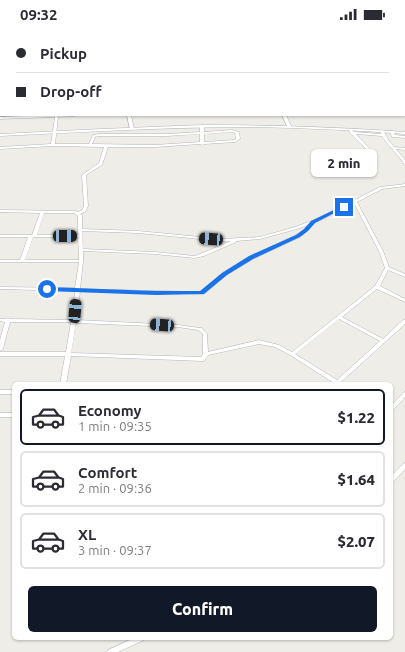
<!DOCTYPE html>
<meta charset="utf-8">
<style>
body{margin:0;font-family:Ubuntu,sans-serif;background:#f2f2f3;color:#2b2b33;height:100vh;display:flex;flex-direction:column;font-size:15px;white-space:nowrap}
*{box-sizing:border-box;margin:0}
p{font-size:13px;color:#7c7c81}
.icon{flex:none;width:22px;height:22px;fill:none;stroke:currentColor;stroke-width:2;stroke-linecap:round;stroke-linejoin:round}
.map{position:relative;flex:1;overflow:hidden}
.sheet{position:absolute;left:12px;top:354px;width:381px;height:258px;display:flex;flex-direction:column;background:#fff;border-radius:6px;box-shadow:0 1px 3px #0004}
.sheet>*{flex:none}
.top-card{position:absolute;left:0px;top:0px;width:405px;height:88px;box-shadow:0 1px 3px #0004;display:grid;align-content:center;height:88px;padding:0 16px;background:#fff}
.end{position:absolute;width:18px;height:18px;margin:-9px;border:5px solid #1a73e8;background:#fff;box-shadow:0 0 0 2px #fff}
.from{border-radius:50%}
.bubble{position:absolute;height:28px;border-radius:6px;background:#fff;box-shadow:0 1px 3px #0004;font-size:13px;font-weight:800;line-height:28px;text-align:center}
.car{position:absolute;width:12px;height:24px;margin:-12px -6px;border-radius:5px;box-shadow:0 0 3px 1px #0007;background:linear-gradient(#222 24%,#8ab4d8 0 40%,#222 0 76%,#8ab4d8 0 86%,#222 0)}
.top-card b{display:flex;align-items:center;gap:14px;height:38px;font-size:15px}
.top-card b+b{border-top:1px solid #e1e1e2}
.top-card i{width:10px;height:10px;background:#2b2b33}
ul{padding:7px 0 0;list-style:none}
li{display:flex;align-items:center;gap:12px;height:56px;margin:0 8px 6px;padding:0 8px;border:2px solid #e1e1e2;border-radius:6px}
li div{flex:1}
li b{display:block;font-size:15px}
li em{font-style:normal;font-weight:800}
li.selected{border-color:#111827}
li>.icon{width:36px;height:36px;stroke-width:1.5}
.button{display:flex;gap:8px;margin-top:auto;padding:8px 16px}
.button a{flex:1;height:46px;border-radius:6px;background:#111827;color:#fff;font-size:16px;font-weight:800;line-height:46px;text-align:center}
.status{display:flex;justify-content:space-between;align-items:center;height:28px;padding:0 20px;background:#fff;direction:ltr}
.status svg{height:11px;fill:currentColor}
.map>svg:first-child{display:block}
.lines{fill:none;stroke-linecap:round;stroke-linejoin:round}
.minor-casing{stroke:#b3b5b8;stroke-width:1}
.tertiary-casing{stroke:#b3b5b8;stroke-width:1}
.minor{fill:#fff;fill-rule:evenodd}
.tertiary{fill:#fff;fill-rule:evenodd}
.route{fill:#1a73e8}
</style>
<div class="status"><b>09:32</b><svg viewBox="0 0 49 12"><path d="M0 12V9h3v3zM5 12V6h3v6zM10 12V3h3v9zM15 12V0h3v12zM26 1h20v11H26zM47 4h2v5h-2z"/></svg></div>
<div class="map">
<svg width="405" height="624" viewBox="0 0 405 624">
<rect width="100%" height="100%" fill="#efede8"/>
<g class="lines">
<!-- minor casing -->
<g class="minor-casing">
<g id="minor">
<polygon points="13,0 17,0 19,1 15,1"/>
<polygon points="45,0 49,0 51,1 47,1"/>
<polygon points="60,0 63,0 62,1 59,1"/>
<polygon points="66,0 71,0 73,1 68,1"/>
<polygon points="227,0 290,0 291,1 228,1"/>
<rect x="325" y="0" width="2" height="1"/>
<rect x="378" y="0" width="2" height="1"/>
<rect x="404" y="4" width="1" height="2"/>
<rect x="404" y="32" width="1" height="2"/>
<rect x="404" y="51" width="1" height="5"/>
<rect x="0" y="53" width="1" height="2"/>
<rect x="0" y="61" width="1" height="2"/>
<rect x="404" y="73" width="1" height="2"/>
<rect x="0" y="75" width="1" height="2"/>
<path d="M49 87H76L74 88 58 89 55 116H89L93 107 99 106H167L200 104V99L202 98 204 99V104L232 102 239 104 240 111 235 114 204 116 202 117 200 116 155 119H108L102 137 86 147 88 178 85 184 80 186 82 187V201L138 203 221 211 260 209 295 199 319 190 380 159 405 156V158L382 161 357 174 383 223 389 239 405 246V249L388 242 380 258 405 271V274L377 261 342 289 383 311 403 292H405V296L341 354 343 356H333L334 355 290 327 275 319 259 316 208 327 205 332 203 333 71 328 66 356H60L65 328H0V324H66L71 294H10L3 321 0 323V312L5 294 0 293V291H6L8 290 10 291 72 292 75 263 0 261V259L75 260 79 234H0V232H20L28 209H0V207H32L40 185 0 184V182L75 183 78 184 82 182 84 178 82 147 99 135 104 119 53 118 0 121V119L51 116 55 89 0 91V89ZM232 104 235 105 236 111 234 112 204 114V106ZM200 106V114L155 117 92 116 95 109 99 108H167ZM354 175 379 223 385 240 375 258 292 324 279 317 259 312 208 324 207 306 202 300H200L178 297 77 292 80 263 204 266 226 247 253 231 300 209 307 203 315 194 321 192ZM44 185H74L78 188V207H37ZM308 197 305 201 296 207 249 229 222 245 201 264 80 261 83 233V223L155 226 195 230 204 228 236 214V213L260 211 297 201ZM82 203 138 205 221 213H231L200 226 195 228 155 224 83 221ZM33 209H78L79 232H25ZM339 291 380 313 337 352 295 326ZM76 295 178 299 198 302 203 306V326L201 329 71 325Z"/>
<polygon points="127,87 131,87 134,101 133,102 130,101"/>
<polygon points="282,87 286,87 291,98 290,99 287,98"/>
<path d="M350 102H352L354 104 381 106 380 103 383 102 389 113 394 119 405 120V122L396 121 405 132V136H404C397 125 389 119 382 108L356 106 370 121 371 122 369 123H368L351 106 349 103Z"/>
<polygon points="391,103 393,103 395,107 405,108 405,110 392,109 390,104"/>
<rect x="0" y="362" width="14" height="4"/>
<polygon points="405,364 405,369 393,382 391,383 391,378 403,365"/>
<rect x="0" y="385" width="14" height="4"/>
<polygon points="405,435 405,441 393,454 391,454 391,448 403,436"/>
<polygon points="134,610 145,610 144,612 118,624 107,624 108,622"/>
</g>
</g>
<!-- tertiary casing -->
<g class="tertiary-casing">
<g id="tertiary">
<rect x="0" y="9" width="1" height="2"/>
<rect x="404" y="18" width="1" height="2"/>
<path d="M202 97C270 97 337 99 405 104V106C355 102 304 100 254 99 169 99 85 104 0 108V106L101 101Z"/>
</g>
</g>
<!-- minor -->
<use href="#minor" class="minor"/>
<!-- tertiary -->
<use href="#tertiary" class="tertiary"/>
</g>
<!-- route -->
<polygon class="route" points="342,178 346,179 315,195 308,203 300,209 253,231 227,247 204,266 156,267 47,263 44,261 47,259 156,263 200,263 222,245 249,228 296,207 304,201 311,193"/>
</svg>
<i class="end from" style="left:47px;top:261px"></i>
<i class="end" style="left:344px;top:179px"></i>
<div class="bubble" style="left:311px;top:121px;width:66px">2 min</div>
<i class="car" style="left:65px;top:208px;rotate:90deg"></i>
<i class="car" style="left:211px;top:211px;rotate:274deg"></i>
<i class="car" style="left:75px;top:283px;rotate:5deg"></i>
<i class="car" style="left:162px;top:297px;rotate:274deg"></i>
<div class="top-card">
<b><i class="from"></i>Pickup</b>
<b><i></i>Drop-off</b>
</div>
<section class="sheet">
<ul>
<li class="selected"><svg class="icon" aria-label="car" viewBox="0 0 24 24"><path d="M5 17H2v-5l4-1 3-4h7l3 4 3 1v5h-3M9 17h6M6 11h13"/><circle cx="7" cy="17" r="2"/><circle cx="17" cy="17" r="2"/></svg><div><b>Economy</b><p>1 min · 09:35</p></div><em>$1.22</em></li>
<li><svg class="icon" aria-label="car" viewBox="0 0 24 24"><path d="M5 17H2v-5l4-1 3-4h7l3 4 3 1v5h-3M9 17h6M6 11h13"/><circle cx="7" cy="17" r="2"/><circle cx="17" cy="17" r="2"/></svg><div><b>Comfort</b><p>2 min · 09:36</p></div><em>$1.64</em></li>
<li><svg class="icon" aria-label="car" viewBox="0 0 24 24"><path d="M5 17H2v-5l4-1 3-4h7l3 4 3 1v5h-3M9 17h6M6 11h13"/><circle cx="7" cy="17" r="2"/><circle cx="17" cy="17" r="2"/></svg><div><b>XL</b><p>3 min · 09:37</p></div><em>$2.07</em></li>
</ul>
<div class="button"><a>Confirm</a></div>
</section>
</div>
